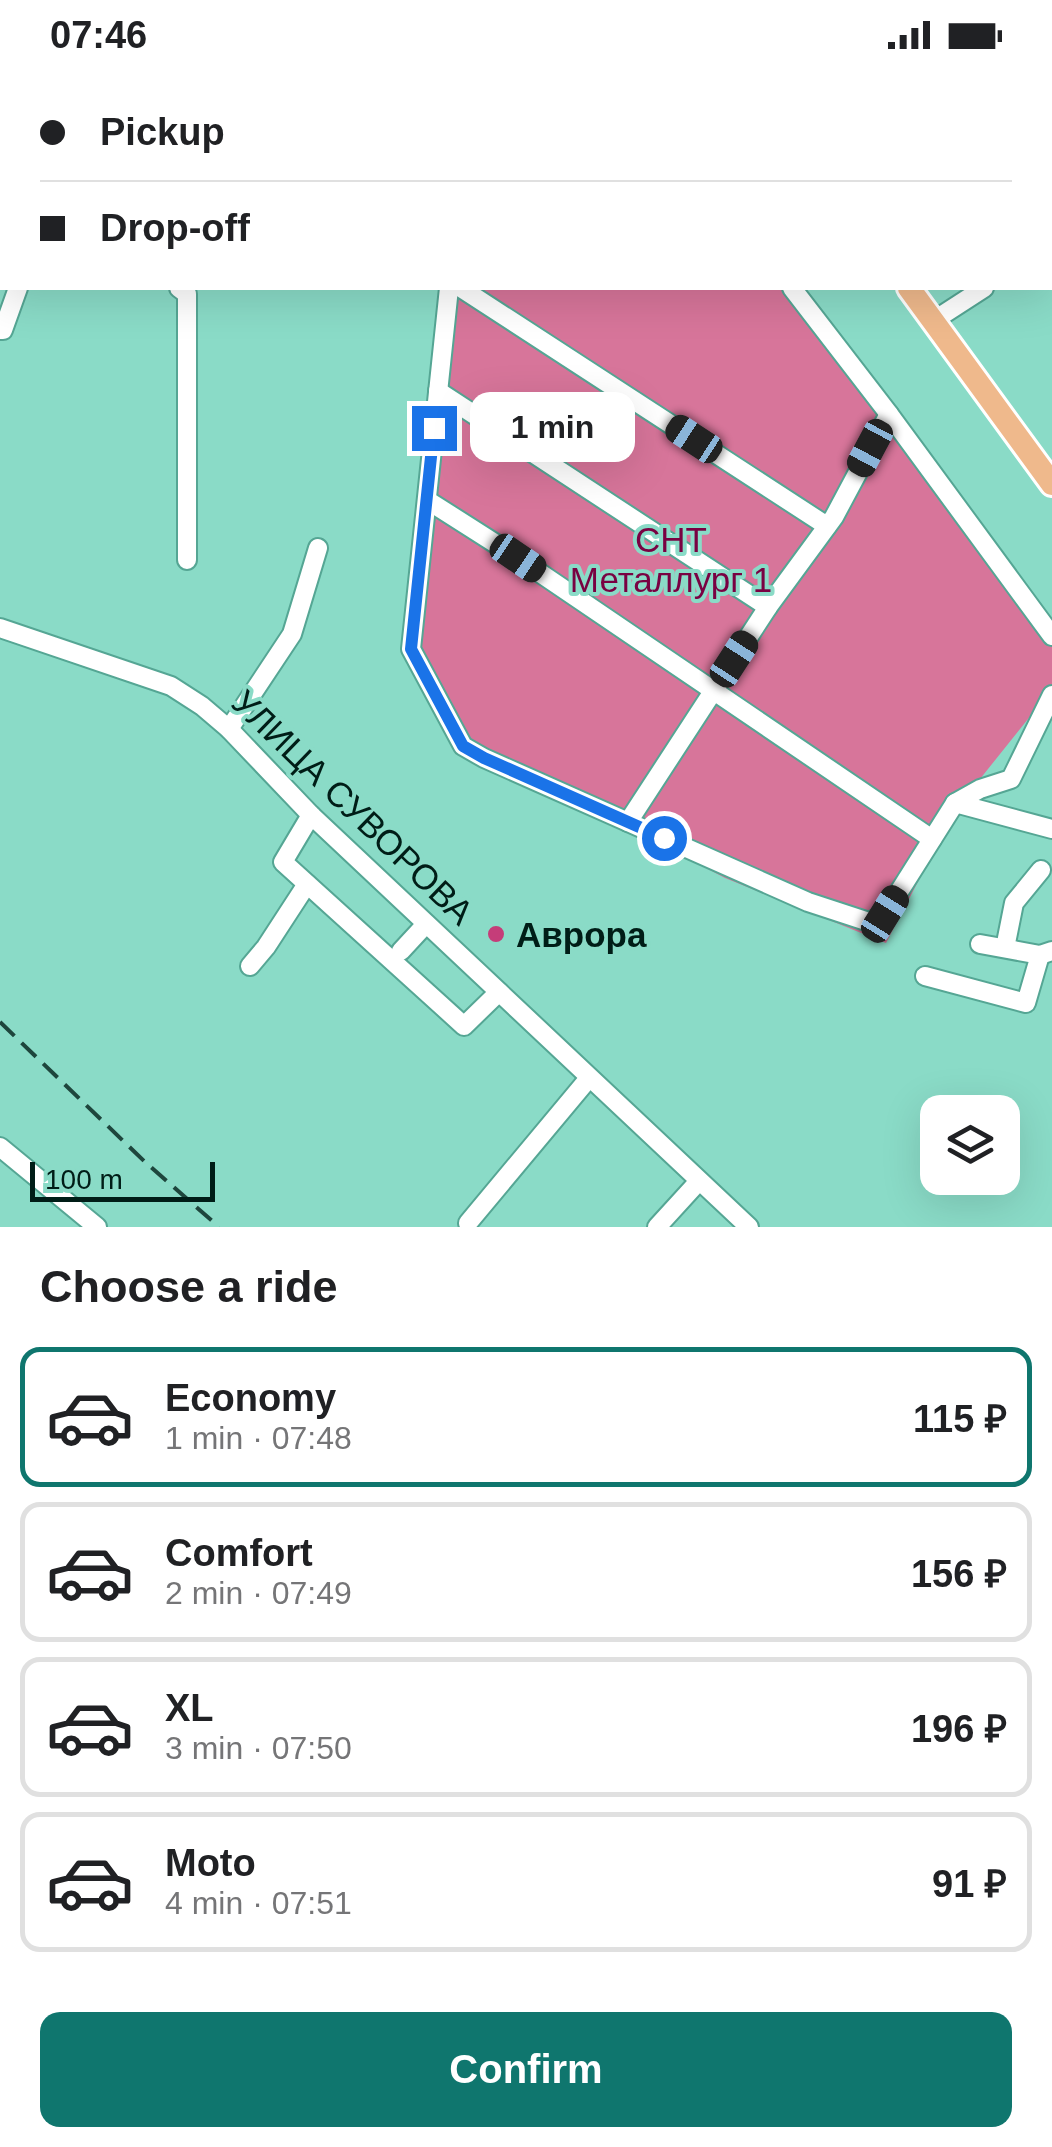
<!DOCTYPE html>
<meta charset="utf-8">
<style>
body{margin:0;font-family:Helvetica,sans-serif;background:#f6f6f6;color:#202124;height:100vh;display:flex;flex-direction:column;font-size:38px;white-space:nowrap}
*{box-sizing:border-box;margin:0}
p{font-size:32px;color:#757577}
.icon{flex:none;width:55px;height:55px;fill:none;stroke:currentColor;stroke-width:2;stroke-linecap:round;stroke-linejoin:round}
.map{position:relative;height:1157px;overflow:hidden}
.details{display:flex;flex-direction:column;background:#fff;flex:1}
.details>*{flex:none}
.guide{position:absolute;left:0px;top:0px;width:1052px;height:220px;box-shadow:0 10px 40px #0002;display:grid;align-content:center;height:220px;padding:0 40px;background:#fff}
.fabs{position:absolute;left:920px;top:1025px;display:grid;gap:20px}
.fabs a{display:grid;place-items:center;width:100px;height:100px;border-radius:20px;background:#fff;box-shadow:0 10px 40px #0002;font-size:50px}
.scale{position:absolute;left:30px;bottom:25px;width:185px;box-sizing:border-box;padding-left:10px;border:5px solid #001d17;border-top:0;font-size:28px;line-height:35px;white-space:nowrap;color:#001d17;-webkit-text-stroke:8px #8adbc7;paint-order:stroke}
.end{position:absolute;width:45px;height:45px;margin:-22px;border:12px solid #1a73e8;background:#fff;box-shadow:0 0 0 5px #fff}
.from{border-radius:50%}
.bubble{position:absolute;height:70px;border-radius:20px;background:#fff;box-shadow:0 10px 40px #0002;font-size:32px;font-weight:600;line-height:70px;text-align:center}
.car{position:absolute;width:30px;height:60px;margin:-30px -15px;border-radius:12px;box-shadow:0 0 8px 2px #0007;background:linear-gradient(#222 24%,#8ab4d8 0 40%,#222 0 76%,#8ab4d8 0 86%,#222 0)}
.guide b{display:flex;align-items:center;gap:35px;height:95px;font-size:38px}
.guide b+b{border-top:2px solid #e0e0e0}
.guide i{width:25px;height:25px;background:#202124}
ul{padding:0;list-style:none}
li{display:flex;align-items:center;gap:30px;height:140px;margin:0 20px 15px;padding:0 20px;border:5px solid #e0e0e0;border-radius:20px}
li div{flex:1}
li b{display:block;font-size:38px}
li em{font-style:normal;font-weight:600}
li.selected{border-color:#0f766e}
li>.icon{width:90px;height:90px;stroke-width:1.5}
h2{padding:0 40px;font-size:45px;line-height:120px}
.button{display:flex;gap:20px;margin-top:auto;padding:20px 40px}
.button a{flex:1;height:115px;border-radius:20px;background:#0f766e;color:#fff;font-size:40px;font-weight:600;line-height:115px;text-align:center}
.status{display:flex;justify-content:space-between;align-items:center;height:70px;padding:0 50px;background:#fff;direction:ltr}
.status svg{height:28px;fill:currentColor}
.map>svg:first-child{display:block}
.green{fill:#d7759a}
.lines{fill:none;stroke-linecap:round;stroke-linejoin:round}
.minor-casing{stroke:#55a694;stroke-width:22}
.major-casing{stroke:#fff;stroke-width:28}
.minor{stroke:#fff;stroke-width:18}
.major{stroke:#efb98c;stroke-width:22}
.rail{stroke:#1e463d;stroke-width:4;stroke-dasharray:20 10;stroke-linecap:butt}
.route{stroke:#1a73e8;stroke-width:12}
.poi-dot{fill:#c53d79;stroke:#8adbc7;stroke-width:4}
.labels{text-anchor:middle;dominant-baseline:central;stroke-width:8;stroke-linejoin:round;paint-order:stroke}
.park-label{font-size:35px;fill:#790142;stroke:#8adbc7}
.street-label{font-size:35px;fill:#001d17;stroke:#8adbc7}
.poi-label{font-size:35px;font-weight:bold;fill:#001d17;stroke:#8adbc7;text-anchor:start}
</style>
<div class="status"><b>07:46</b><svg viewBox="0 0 49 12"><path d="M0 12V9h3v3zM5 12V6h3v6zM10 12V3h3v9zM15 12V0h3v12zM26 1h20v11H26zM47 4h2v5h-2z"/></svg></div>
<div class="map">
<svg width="1052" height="1157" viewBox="0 0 1052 1157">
<rect width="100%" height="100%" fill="#8adbc7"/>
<!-- green -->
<polygon class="green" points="442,218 791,218 1052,573 1052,619 956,739 886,873 725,808 583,733 463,686 409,591 403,566"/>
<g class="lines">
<!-- minor casing -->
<g class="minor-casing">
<g id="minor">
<polyline points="625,0 627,2"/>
<polyline points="121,2 121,0"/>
<polyline points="221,2 234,0"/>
<polyline points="474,2 474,0"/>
<polyline points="0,19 2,19"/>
<polyline points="179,218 187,224 187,490"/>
<polyline points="449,218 411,579 463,676 484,688 628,752"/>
<polyline points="461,218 827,456"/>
<polyline points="792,218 889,344"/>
<polyline points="933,251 984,218"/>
<polyline points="0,260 3,260 18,218"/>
<polyline points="438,321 768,537"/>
<polyline points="427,430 518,488 932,769"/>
<polyline points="0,558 171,616 202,636 229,659 311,745 749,1157"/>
<polyline points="1052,566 889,344 834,447 768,537 628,752 808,832 869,852 885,844 955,733 980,719 1011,709 1052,625"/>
<polyline points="229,659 292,564 318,478"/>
<polyline points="955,733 1052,759"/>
<polyline points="311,745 283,792 464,956 499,922"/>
<polyline points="980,874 1040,885 1052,881"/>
<polyline points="1005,878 1014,833 1041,800"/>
<polyline points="401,881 426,854"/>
<polyline points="250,896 266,877 307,814"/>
<polyline points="925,906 1026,933 1040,885"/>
<polyline points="0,1077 97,1157"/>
<polyline points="468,1153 589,1008"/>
<polyline points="657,1157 699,1111"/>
</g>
</g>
<!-- major casing -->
<g class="major-casing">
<g id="major">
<polyline points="756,0 757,2"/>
<polyline points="909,218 1052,414"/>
</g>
</g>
<!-- minor -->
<use href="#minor" class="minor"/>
<!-- major -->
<use href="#major" class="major"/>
<!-- rail -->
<polyline class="rail" points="0,952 144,1091 219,1157"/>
</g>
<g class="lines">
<!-- route -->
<polyline class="route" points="434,358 411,579 463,676 484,688 664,768"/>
</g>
<!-- markers -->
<circle class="poi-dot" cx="496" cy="864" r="10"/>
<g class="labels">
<!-- park labels -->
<g class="park-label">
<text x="671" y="469">СНТ<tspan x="671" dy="40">Металлург 1</tspan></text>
</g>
<!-- street labels -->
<g class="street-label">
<text transform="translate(353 737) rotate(44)">УЛИЦА СУВОРОВА</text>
</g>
<!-- poi labels -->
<g class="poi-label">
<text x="516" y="864">Аврора</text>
</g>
</g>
</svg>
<div class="fabs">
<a><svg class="icon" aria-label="layers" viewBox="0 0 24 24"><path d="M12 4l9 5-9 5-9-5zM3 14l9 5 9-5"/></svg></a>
</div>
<div class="scale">100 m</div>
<i class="end from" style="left:664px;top:768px"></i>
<i class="end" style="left:434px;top:358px"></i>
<div class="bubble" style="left:470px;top:322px;width:165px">1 min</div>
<i class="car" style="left:694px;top:369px;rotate:303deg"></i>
<i class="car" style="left:870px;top:378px;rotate:208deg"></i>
<i class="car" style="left:518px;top:488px;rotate:124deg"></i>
<i class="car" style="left:734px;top:589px;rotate:33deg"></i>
<i class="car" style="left:885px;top:844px;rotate:32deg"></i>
<div class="guide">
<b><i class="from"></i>Pickup</b>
<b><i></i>Drop-off</b>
</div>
</div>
<section class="details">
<h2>Choose a ride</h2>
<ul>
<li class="selected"><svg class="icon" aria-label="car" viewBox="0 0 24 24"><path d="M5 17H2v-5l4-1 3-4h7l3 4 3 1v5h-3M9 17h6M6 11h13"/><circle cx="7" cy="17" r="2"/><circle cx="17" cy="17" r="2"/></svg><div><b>Economy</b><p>1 min · 07:48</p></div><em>115 ₽</em></li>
<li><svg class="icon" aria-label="car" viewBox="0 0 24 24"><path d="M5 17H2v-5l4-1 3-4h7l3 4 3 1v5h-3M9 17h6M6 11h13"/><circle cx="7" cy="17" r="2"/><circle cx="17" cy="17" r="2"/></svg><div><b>Comfort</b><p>2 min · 07:49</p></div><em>156 ₽</em></li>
<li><svg class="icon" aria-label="car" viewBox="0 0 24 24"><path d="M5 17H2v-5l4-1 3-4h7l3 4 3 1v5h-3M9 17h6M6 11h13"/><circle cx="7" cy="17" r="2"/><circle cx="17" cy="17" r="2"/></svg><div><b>XL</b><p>3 min · 07:50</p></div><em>196 ₽</em></li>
<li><svg class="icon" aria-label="car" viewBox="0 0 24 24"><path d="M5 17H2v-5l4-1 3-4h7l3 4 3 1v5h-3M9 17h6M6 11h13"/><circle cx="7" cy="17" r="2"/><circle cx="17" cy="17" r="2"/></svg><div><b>Moto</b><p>4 min · 07:51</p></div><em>91 ₽</em></li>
</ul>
<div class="button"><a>Confirm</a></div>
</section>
